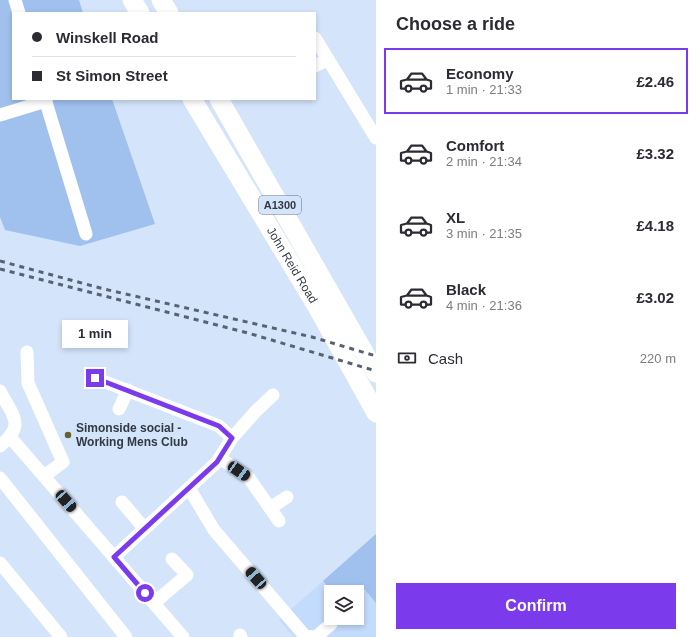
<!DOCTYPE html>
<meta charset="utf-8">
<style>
body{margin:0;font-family:Helvetica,sans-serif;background:#f2f2f3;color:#2b2b33;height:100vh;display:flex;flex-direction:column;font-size:15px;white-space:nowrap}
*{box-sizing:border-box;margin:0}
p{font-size:13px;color:#7c7c81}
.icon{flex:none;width:22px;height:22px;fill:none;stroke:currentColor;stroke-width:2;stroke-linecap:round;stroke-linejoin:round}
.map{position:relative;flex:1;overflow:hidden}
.details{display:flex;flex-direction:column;background:#fff;width:320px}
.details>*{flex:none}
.top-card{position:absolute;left:12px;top:12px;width:304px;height:88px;border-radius:0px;box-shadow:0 2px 6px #0003;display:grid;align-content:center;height:88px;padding:0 20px;background:#fff}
.fabs{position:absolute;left:324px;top:585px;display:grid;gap:8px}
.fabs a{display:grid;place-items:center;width:40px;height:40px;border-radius:0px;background:#fff;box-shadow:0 2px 6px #0003;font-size:20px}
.end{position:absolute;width:18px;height:18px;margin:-9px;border:5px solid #7c3aed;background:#fff;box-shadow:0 0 0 2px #fff}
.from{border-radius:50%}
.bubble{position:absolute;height:28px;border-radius:0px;background:#fff;box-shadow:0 2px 6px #0003;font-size:13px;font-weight:600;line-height:28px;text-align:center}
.car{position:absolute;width:12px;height:24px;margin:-12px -6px;border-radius:5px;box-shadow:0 0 3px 1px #0007;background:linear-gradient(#222 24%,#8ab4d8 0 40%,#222 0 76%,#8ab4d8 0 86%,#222 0)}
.top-card b{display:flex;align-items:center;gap:14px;height:38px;font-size:15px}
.top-card b+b{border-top:1px solid #e1e1e2}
.top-card i{width:10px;height:10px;background:#2b2b33}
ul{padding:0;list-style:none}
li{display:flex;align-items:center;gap:12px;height:66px;margin:0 8px 6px;padding:0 12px;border:2px solid transparent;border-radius:0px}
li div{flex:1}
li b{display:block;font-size:15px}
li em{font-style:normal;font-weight:600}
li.active{border-color:#7c3aed}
li>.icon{width:36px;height:36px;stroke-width:1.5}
h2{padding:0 20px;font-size:18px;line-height:48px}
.pay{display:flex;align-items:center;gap:10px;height:44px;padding:0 20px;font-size:15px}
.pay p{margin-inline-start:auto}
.primary-button{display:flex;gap:8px;margin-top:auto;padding:8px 20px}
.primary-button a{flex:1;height:46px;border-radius:0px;background:#7c3aed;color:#fff;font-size:16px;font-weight:600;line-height:46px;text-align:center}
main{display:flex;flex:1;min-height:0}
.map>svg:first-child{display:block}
.built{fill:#c3dbfd;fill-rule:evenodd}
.green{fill:#a0c0ed}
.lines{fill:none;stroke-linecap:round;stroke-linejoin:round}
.minor{stroke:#fff;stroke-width:13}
.highway{stroke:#fff;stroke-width:19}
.rail{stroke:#586270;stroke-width:3;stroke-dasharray:5 5;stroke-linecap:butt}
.route{stroke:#7c3aed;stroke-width:5}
.poi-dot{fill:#675f2c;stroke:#d4e4fa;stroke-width:1.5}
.labels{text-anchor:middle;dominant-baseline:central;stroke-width:3;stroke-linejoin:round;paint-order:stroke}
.shield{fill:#d4e4fa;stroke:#626c7b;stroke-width:1}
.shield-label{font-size:11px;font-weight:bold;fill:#313944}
.street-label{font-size:12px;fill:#313944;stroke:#d4e4fa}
.poi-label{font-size:12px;font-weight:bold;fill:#313944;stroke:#d4e4fa;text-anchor:start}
</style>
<main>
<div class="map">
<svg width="376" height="637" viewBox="0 0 376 637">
<rect width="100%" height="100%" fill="#d4e4fa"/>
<!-- built -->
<path class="built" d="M376 534V637H294L279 620ZM331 592H357V618H331Z"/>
<!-- green -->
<g class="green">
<polygon points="0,0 79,0 83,13 13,13 13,99 112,99 155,224 80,246 5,230 0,217"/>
<polygon points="376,534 376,603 362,586 355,592 333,592 323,581"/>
</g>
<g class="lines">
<!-- minor -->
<g class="minor">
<polyline points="15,0 19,13"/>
<polyline points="315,38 376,138"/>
<polyline points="315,66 328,59"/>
<polyline points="45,99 86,234"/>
<polyline points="0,115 46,101"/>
<polyline points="27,352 28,383 63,462 44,476"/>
<polyline points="95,378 219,426 232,438"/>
<path d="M0 391C13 417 26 424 0 446"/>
<polyline points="119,409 128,390"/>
<polyline points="10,437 183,637"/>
<polyline points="220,458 249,478 279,521"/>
<polyline points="0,478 126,637"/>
<polyline points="189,488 214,530 305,636 315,637"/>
<polyline points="122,502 144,528"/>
<polyline points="270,508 287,497"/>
<polyline points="114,557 217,462 232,438 256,411 273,395"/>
<polyline points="0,563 61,637"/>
<polyline points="154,603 187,575 172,559"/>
<polyline points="240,635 241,637"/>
<polyline points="316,637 331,624"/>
</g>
<!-- highway -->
<g class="highway">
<polyline points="132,0 140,13"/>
<polyline points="161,0 169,13"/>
<path id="s1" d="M192 99 316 305 376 413"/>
<polyline points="219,99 376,373"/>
</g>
<!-- rail -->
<g class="rail">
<polyline points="0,261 104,289 312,337 376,356"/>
<polyline points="0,269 248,333 376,371"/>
</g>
</g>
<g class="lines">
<!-- route -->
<polyline class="route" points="95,378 219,426 232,438 217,462 114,557 145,593"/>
</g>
<!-- markers -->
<circle class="poi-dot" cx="68" cy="435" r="4"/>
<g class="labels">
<!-- shield labels -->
<rect class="shield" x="259" y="196" width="42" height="18" rx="3"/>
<g class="shield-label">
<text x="280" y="205">A1300</text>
</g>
<!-- street labels -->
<g class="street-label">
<text stroke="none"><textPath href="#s1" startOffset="194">John Reid Road</textPath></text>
</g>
<!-- poi labels -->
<g class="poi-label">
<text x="76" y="428">Simonside social -<tspan x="76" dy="14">Working Mens Club</tspan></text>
</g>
</g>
</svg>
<div class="fabs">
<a><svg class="icon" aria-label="layers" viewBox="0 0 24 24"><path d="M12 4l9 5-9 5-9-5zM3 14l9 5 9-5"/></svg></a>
</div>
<i class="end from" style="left:145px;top:593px"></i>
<i class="end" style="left:95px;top:378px"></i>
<div class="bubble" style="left:62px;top:320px;width:66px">1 min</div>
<i class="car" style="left:239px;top:471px;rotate:125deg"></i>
<i class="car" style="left:66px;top:501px;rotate:139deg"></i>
<i class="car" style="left:256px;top:578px;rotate:319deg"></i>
<div class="top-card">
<b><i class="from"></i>Winskell Road</b>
<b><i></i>St Simon Street</b>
</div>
</div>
<section class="details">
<h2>Choose a ride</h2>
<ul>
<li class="active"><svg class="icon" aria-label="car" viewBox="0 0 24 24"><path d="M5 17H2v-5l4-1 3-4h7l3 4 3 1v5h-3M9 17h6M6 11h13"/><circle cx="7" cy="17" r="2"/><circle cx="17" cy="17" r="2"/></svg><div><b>Economy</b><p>1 min · 21:33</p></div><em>£2.46</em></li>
<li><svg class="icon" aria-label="car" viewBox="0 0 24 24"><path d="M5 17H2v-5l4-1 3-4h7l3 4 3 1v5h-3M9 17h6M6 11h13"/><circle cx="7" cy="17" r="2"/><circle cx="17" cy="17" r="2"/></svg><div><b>Comfort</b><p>2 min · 21:34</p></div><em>£3.32</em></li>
<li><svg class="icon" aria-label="car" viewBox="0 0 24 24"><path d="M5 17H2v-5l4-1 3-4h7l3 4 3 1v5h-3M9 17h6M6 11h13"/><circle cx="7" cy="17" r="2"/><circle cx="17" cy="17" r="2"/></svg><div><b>XL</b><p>3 min · 21:35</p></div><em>£4.18</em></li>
<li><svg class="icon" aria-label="car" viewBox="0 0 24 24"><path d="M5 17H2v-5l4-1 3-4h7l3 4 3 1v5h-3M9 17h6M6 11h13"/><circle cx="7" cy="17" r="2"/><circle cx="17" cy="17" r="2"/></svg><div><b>Black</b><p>4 min · 21:36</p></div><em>£3.02</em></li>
</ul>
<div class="pay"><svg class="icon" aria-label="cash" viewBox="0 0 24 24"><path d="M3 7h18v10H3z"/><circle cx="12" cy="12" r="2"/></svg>Cash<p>220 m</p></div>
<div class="primary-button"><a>Confirm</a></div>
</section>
</main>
